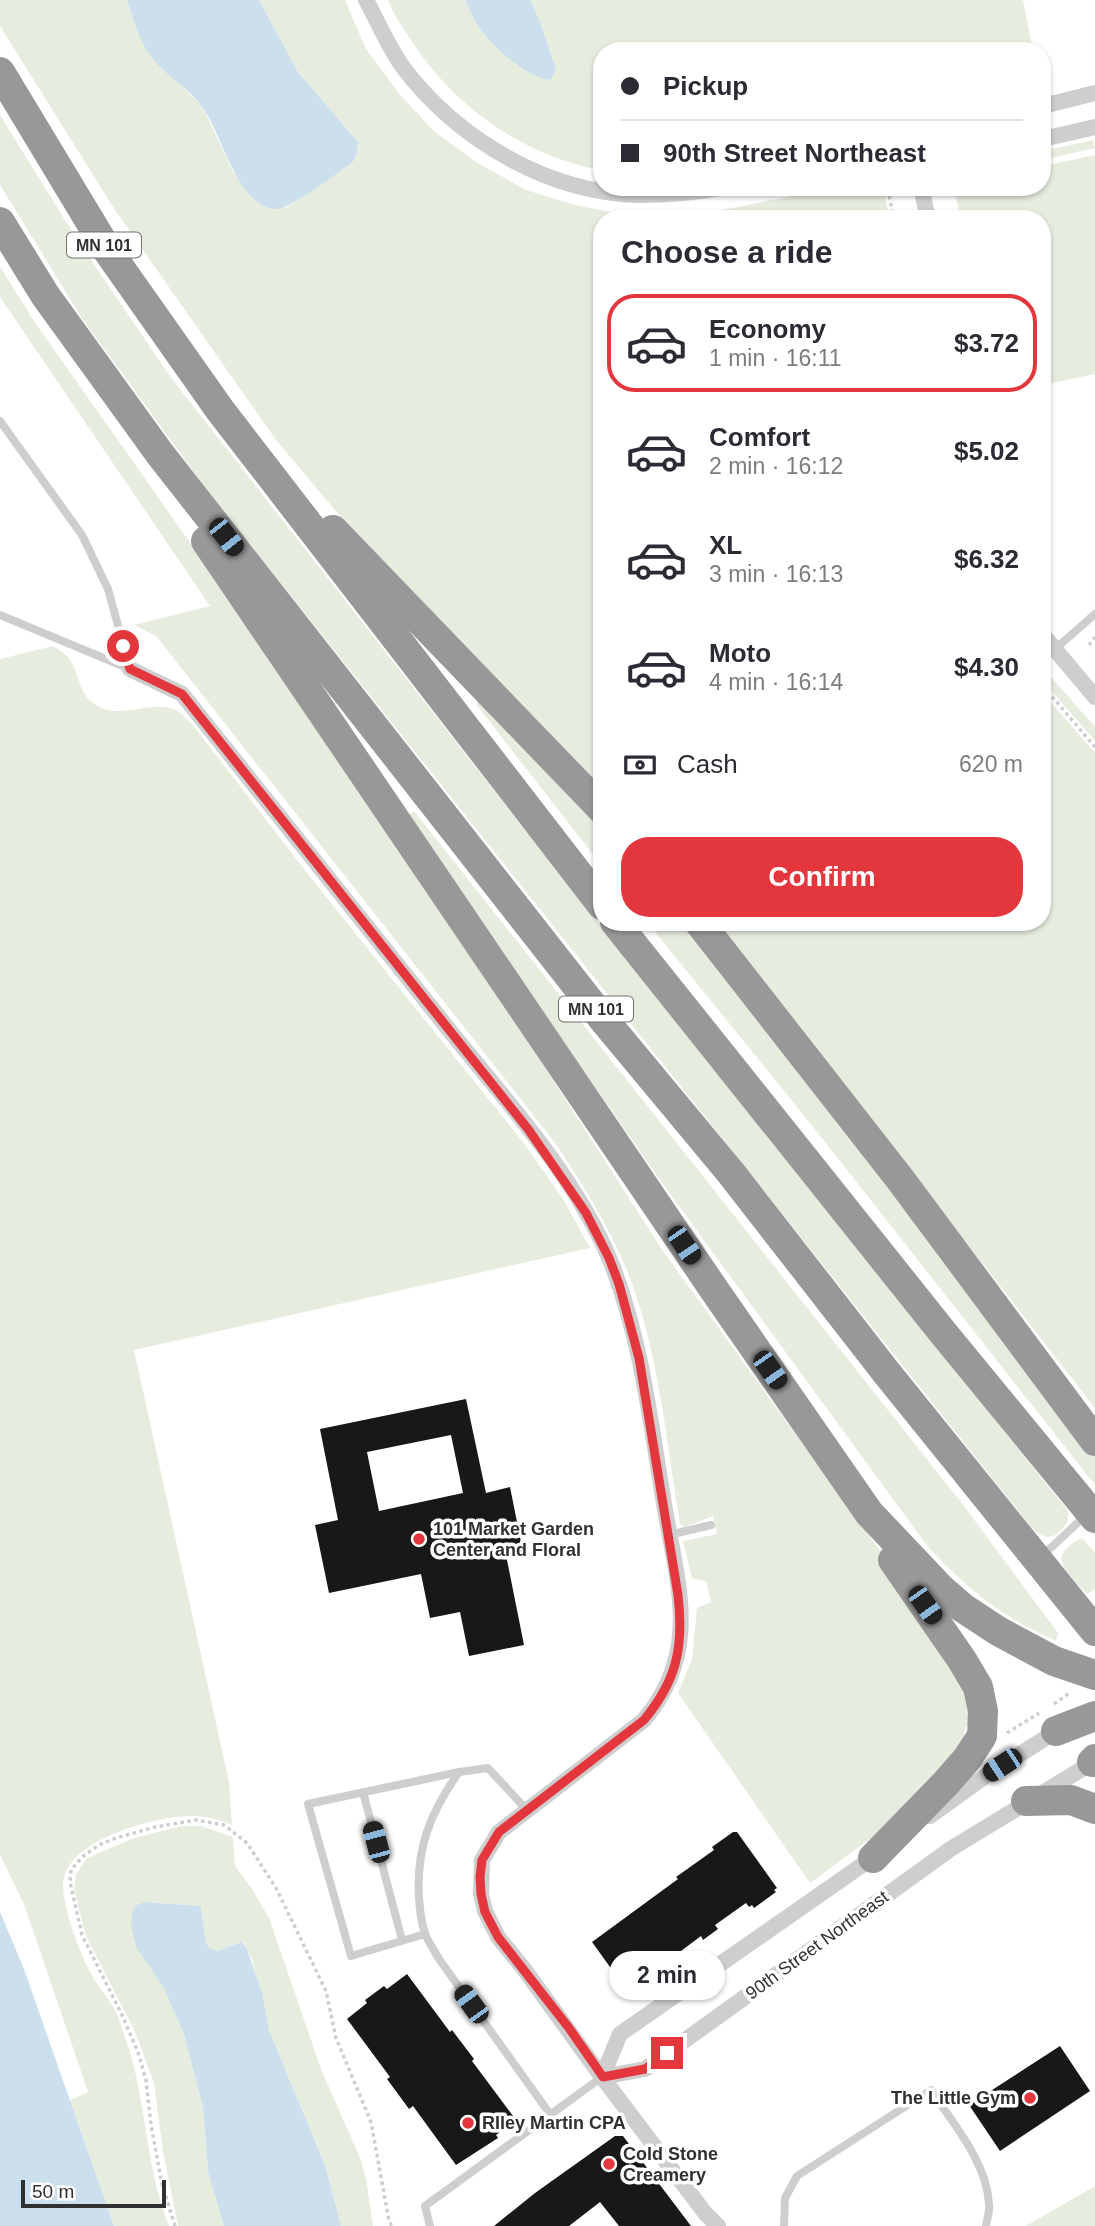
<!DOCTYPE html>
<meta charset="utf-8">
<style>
body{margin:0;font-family:Helvetica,sans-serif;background:#f7f7f7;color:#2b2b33;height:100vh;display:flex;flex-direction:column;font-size:26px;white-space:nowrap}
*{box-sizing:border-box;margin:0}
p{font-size:23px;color:#7c7c81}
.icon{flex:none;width:38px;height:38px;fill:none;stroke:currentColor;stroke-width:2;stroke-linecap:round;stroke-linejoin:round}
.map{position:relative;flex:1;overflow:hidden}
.panel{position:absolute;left:593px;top:210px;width:458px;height:721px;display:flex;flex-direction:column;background:#fff;border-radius:28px;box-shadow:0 2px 5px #0004}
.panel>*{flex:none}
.banner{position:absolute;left:593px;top:42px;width:458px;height:154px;border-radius:28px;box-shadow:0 2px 5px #0004;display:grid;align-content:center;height:154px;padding:0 28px;background:#fff}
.scale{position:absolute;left:21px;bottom:18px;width:145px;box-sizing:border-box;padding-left:7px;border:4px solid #313131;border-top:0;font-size:19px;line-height:24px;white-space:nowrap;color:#313131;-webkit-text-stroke:5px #fff;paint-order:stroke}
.end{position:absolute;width:32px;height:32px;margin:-16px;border:9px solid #e4363d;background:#fff;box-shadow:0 0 0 4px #fff}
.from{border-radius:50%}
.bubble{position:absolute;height:49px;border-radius:24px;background:#fff;box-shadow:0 2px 5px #0004;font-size:23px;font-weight:700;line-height:49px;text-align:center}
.car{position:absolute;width:21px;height:42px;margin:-21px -10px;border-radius:9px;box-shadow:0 0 5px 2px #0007;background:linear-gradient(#222 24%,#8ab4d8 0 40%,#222 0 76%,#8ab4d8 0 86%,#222 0)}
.banner b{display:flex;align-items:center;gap:24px;height:66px;font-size:26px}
.banner b+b{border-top:2px solid #e1e1e2}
.banner i{width:18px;height:18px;background:#2b2b33}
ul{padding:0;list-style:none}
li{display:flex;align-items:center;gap:21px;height:98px;margin:0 14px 10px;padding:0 14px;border:4px solid transparent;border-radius:28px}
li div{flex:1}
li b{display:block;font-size:26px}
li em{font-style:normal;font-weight:700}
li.active{border-color:#e4363d}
li>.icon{width:63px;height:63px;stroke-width:1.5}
h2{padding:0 28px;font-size:32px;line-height:84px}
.pay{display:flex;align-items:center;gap:18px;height:77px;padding:0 28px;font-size:26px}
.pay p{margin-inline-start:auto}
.action{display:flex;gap:14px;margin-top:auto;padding:14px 28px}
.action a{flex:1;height:80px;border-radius:28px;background:#e4363d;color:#fff;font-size:28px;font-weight:700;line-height:80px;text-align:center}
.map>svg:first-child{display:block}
.green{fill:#e6eddf}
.water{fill:#ccdfec}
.building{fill:#181818;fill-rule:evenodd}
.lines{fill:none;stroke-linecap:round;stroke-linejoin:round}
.path{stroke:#cecece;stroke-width:3.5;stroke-dasharray:3.5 3.5;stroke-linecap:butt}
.service{stroke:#cecece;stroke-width:8}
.minor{stroke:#cecece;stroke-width:16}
.motorway{stroke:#989898;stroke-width:30}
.route{stroke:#e4363d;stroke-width:9}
.poi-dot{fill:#e4363d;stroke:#fff;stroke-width:2.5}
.labels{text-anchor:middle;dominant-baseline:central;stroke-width:7;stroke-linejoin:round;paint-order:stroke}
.shield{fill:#fff;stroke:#6f6f6f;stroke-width:2}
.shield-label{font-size:16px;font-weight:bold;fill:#313131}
.poi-label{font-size:18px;font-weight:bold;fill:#313131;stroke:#fff;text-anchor:start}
.street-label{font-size:18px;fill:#313131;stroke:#fff}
</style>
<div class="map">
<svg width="1095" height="2226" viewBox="0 0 1095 2226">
<rect width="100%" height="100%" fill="#fff"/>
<!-- green -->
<g class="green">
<polygon points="0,0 127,0 139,34 152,58 203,107 232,170 250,195 286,208 353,162 357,153 358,142 298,72 259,0 345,0 366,49 401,96 435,132 476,162 526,190 575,205 642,218 707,213 838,187 883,187 890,219 602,219 602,799 403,591 276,440 115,210 0,26"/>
<path d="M388 0H465L480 29 517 65 556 69 540 21 530 0H1023L1033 51H602V170C523 157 451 104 409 37 401 25 393 13 388 0Z"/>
<path d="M0 115 76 238 172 379 521 825 1068 1511V1520C1058 1539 1046 1543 1031 1527L210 494 83 320 0 185Z"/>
<polygon points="1093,140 1095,148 1043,160 1043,151"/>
<polygon points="1095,155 1095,374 1043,385 1043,219 961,219 954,187 1043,187 1043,166"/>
<path d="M0 267 36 324 277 666 487 977 663 1251 889 1563 967 1680 972 1723 966 1726 964 1732 966 1738 963 1747 885 1828 810 1883 678 1693 692 1659 697 1608 711 1602 706 1581 692 1579 683 1541 717 1534 713 1516 685 1527 680 1524C667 1446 660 1365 634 1289 616 1237 586 1190 556 1144L156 636 134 625 210 606 0 297Z"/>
<path d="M53 646C59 650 66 654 70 660 80 675 78 694 96 705 119 721 151 699 176 710 182 713 187 720 192 724L315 883 523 1142 563 1199 590 1248 134 1350 229 1782 232 1825C221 1820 209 1817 196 1816 161 1814 72 1838 64 1878 59 1899 79 1950 89 1970 96 1984 107 1996 115 2010 120 2019 122 2030 126 2040 147 2100 145 2166 169 2226H114L70 2100 88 2092 24 1904 0 1855V659Z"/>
<polygon points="1043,668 1095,727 1095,741 1043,681"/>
<polygon points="1043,693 1095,753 1095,1408 804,1034 710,922 1043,922"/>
<polygon points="482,698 602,822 602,866 476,704"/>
<path d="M414 811 964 1506 1058 1633 1056 1641C1000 1616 970 1591 928 1547L665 1187 406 817Z"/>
<polygon points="647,922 689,922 1095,1455 1095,1485 810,1123"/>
<path d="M1082 1538 1095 1553V1589L1087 1594C1068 1572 1044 1557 1082 1538Z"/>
<polygon points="182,1826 201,1826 233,1837 235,1866 252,1889 269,1918 321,2069 360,2158 366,2178 373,2226 341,2226 326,2168 269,2030 252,1959 243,1942 217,1951 210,1949 206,1943 201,1906 145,1902 137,1949 163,1987 184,2034 203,2108 208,2172 224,2226 178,2226 163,2152 154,2083 135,2032 86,1936 74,1890 76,1874 87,1858 134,1838"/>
<polygon points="1095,2186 1095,2226 1026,2226"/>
</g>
<!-- water -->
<g class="water">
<path d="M127 0H259L298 72 358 142 357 153 353 162C338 172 290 210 276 209 237 207 222 134 203 108 190 89 167 77 153 59 139 43 134 20 127 0Z"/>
<path d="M465 0H530L540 21 556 69 551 80C527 79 494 47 480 29 474 21 470 9 465 0Z"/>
<polygon points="145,1902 201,1906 206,1943 210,1949 217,1951 242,1942 247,1949 262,1993 269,2030 326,2168 341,2226 224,2226 208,2172 203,2108 184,2034 163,1987 137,1949 131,1926 132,1912 137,1905"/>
<polygon points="0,1912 24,1969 114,2226 0,2226"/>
</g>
<!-- building -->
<g class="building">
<path d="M466 1399 486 1493 510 1487 523 1552 506 1555 524 1645 469 1656 460 1612 430 1618 421 1574 329 1593 315 1525 338 1520 320 1429ZM451 1435 463 1493 379 1511 367 1452Z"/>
<polygon points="733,1832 737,1832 777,1888 774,1890 776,1892 754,1908 752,1905 749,1907 746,1903 715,1925 718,1929 703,1940 701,1936 677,1954 678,1956 628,1992 592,1942 678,1879 676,1877 714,1850 712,1847"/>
<polygon points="407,1974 450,2032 452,2030 474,2059 472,2061 516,2120 496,2135 498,2138 456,2165 413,2106 409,2109 387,2079 390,2077 347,2019 367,2003 365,2000 384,1986 387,1989"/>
<polygon points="1060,2046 1090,2091 1000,2151 969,2105"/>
<polygon points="615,2136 623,2136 691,2226 619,2226 600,2202 569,2226 494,2226 535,2193"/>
</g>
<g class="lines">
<!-- path -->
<g class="path">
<polyline points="889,196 894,219"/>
<polyline points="1089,645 1095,637"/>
<polyline points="1043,686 1095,747"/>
<polyline points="1054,1704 1071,1692"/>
<polyline points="1007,1733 1039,1713"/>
<polyline points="175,2226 162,2184 151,2125 146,2080 138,2052 122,2015 82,1935 70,1882 71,1870 82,1857 99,1845 116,1838 155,1827 196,1820 224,1825 247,1843 276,1888 326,1991 336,2038 371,2122 389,2221 392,2226"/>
</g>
<!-- service -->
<g class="service">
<polyline points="0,421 82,535 108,589 130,669"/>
<polyline points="0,615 130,669"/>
<polyline points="1054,650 1095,614"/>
<polyline points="669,1535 711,1525"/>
<polyline points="1043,1555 1085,1516"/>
<polyline points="363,1792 402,1940"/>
<path d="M526 1809 488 1768 459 1772C430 1813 416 1848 419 1898 420 1911 421 1924 426 1936 430 1944 435 1952 439 1959L550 2114"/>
<polyline points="425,1934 351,1956 308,1804 459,1772"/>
<polyline points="430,2226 425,2206 602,2077"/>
<path d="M784 2226 785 2198 797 2176 931 2090C953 2124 987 2162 989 2204 990 2211 987 2219 986 2226"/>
</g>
<!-- minor -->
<g class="minor">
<path d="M366 0C378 22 388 46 402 66 457 139 547 193 640 195 669 195 697 192 726 187"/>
<polyline points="1043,106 1095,93"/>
<polyline points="1043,139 1095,127"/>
<polyline points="921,187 928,219"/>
<polyline points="1043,635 1095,697"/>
<path d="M130 669 182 694C270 804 358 915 446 1026 504 1099 573 1172 610 1260 642 1339 651 1427 665 1510 679 1589 700 1653 644 1720L499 1832 482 1860 481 1894 485 1911 498 1937 524 1969 602 2077 705 2213 718 2226"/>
<polyline points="930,1816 984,1777 1060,1729"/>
<polyline points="602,2077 620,2034 878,1854"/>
<polyline points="602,2077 645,2069 952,1848 1095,1761"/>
</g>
<!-- motorway -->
<g class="motorway">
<polyline points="0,72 108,251 220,410 602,905"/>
<polyline points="0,222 45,295 160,454 603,1019 731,1173 886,1372 1095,1631"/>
<polyline points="333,530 602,809"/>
<polyline points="206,541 715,1291 869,1513 942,1590 963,1608 998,1631 1054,1661 1095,1675"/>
<polyline points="615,922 944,1334 1095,1518"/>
<polyline points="699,922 900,1179 1095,1441"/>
<polyline points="1056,1731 1095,1716"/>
<polyline points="1092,1762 1095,1759"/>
<polyline points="1026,1801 1071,1800 1095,1809"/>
<polyline points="873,1858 946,1783 967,1759 982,1736 983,1711 978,1687 962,1660 893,1560"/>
</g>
</g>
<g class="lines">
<!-- route -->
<path class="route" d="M123 646 130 669 182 694 528 1129 586 1213 609 1258 619 1284 639 1358 678 1595C684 1647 677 1680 644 1720L499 1832 482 1860 480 1877 481 1894 485 1912 498 1937 569 2028 603 2077 645 2069 667 2053"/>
</g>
<!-- markers -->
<g class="poi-dot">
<circle cx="419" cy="1539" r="7"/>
<circle cx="1030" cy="2098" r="7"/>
<circle cx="468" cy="2123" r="7"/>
<circle cx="609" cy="2164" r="7"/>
</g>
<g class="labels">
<!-- shield labels -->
<g class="shield">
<rect x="67" y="232.5" width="74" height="25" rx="5"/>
<rect x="559" y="996.5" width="74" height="25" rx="5"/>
</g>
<g class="shield-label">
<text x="104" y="245">MN 101</text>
<text x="596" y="1009">MN 101</text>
</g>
<!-- poi labels -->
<g class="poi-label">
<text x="433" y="1529">101 Market Garden<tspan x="433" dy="21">Center and Floral</tspan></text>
<text x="1016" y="2098" text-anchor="end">The Little Gym</text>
<text x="482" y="2123">RIley Martin CPA</text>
<text x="623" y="2154">Cold Stone<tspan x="623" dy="21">Creamery</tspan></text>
</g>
<!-- street labels -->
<g class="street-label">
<text transform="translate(817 1945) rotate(-36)">90th Street Northeast</text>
</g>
</g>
</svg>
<div class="scale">50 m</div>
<i class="end from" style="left:123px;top:646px"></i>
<i class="end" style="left:667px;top:2053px"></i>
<div class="bubble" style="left:609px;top:1951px;width:116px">2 min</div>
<i class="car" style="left:226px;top:537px;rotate:142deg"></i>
<i class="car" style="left:684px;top:1245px;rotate:146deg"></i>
<i class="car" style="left:770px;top:1370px;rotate:145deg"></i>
<i class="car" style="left:925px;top:1605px;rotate:145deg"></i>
<i class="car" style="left:1002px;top:1765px;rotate:237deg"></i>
<i class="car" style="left:376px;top:1842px;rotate:345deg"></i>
<i class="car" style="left:471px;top:2004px;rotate:324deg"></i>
<div class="banner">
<b><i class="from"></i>Pickup</b>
<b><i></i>90th Street Northeast</b>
</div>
<section class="panel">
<h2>Choose a ride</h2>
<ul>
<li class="active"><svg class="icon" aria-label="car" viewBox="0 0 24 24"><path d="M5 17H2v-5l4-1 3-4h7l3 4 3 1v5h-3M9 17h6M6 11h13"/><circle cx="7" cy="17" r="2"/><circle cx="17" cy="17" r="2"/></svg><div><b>Economy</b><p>1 min · 16:11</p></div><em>$3.72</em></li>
<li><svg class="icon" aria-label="car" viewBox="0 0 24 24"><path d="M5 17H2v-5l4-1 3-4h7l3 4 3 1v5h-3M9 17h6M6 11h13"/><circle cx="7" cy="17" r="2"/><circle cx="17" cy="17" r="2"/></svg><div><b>Comfort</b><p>2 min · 16:12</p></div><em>$5.02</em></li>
<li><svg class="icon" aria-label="car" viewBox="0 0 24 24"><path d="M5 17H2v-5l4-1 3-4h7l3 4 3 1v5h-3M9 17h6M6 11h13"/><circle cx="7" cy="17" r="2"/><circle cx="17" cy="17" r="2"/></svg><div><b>XL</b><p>3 min · 16:13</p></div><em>$6.32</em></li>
<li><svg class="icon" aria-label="car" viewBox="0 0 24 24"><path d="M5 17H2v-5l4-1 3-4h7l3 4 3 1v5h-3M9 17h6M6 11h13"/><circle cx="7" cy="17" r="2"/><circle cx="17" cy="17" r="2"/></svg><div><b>Moto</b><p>4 min · 16:14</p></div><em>$4.30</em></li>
</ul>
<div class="pay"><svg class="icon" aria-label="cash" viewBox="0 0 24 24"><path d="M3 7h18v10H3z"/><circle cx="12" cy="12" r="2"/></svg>Cash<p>620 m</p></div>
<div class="action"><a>Confirm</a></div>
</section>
</div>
